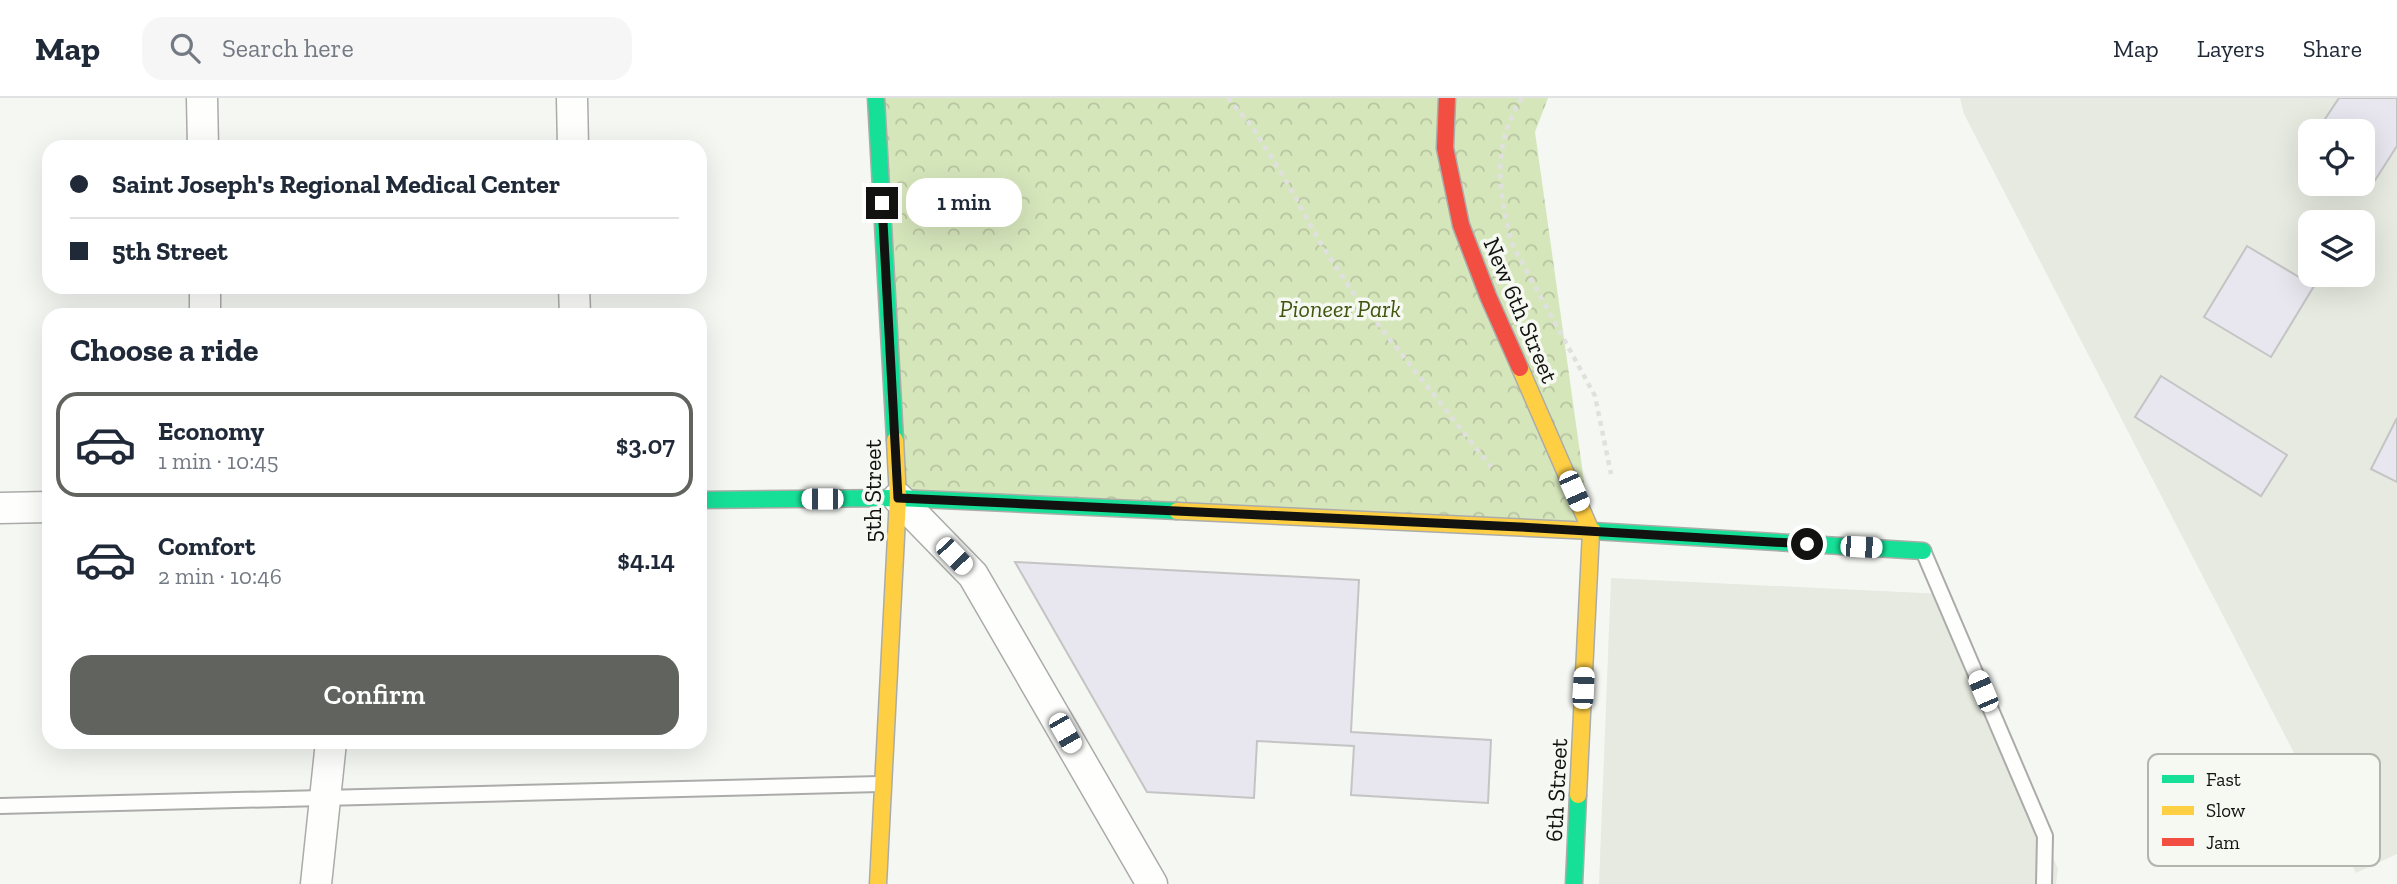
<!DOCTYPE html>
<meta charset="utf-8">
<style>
body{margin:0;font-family:"Zilla Slab",serif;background:#f6f6f7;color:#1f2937;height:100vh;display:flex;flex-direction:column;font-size:26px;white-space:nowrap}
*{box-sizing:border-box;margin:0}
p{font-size:23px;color:#747a83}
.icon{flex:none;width:38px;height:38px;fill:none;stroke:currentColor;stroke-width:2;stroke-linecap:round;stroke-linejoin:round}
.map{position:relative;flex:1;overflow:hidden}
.drawer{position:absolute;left:42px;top:210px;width:665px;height:441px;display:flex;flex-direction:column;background:#fff;border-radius:21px;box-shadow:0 7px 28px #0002}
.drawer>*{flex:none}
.hud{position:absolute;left:42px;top:42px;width:665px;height:154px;border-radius:21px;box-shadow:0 7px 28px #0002;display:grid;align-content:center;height:154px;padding:0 28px;background:#fff}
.fabs{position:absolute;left:2298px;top:21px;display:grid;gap:14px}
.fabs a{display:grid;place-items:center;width:77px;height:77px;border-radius:14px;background:#fff;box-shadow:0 7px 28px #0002;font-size:35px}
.end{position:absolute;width:32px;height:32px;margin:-16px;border:9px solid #121310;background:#fff;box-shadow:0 0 0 4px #fff}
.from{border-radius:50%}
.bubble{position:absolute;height:49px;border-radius:21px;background:#fff;box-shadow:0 7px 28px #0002;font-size:23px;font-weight:600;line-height:49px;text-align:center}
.car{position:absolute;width:21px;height:42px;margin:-21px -10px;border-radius:9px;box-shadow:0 0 5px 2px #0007;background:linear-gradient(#fff 24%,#345 0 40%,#fff 0 76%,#345 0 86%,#fff 0)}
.hud b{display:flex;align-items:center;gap:24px;height:66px;font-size:26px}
.hud b+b{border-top:2px solid #e0e1e3}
.hud i{width:18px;height:18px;background:#1f2937}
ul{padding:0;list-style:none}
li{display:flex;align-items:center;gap:21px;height:105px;margin:0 14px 10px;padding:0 14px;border:4px solid transparent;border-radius:21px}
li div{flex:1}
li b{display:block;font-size:26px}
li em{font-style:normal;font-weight:600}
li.on{border-color:#61635f}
li>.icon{width:63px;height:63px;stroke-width:1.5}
h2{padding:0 28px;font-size:32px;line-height:84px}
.primary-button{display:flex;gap:14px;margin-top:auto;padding:14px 28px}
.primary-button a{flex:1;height:80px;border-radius:21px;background:#61635f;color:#fff;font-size:28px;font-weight:600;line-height:80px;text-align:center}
header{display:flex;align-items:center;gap:42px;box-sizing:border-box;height:98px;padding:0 35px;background:#fff;border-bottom:2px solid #e0e1e3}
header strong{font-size:33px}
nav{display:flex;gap:38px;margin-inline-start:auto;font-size:24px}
.search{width:490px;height:63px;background:#f6f6f7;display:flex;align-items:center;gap:18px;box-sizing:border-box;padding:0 24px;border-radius:21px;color:#747a83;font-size:26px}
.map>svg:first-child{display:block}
.built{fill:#e6eae0;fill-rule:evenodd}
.forest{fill:url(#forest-crowns)}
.building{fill:#e8e6ee;stroke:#c4c4c4;stroke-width:2}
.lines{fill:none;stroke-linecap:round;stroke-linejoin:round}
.lane-casing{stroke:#abaca9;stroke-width:18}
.street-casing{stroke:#abaca9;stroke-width:33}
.fast-casing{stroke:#abaca9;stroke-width:19}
.slow-casing{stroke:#abaca9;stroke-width:19}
.jam-casing{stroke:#abaca9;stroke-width:19}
.path{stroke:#e0e0df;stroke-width:4.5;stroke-dasharray:5 5;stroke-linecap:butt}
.lane{stroke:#fefefd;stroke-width:14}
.street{stroke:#fefefd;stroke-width:30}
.fast{stroke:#16e098;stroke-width:16}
.slow{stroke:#ffcf43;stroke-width:16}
.jam{stroke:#f24e42;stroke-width:16}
.route{stroke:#121310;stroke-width:9}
.labels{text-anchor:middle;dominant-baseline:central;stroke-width:7;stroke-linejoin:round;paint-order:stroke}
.park-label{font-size:24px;font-style:italic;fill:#425510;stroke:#f6f9f1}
.street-label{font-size:24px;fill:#121310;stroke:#f6f9f1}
.key{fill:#f6f9f1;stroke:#b2b4ae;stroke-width:2}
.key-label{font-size:19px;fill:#121310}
</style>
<header>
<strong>Map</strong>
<div class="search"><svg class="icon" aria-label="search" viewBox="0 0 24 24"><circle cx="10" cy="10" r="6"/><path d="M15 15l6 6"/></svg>Search here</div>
<nav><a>Map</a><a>Layers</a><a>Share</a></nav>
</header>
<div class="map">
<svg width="2397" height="786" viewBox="0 0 2397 786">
<defs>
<pattern id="forest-crowns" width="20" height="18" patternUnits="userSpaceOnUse" patternTransform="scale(1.75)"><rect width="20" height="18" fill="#d6e6bb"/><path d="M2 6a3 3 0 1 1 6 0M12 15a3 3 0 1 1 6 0" fill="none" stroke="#b7c4a0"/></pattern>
</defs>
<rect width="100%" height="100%" fill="#f5f7f3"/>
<!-- built -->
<g class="built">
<path d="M1960 0H2397V756L2356 775 1964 16ZM2310 33H2362V86H2310ZM2310 124H2362V177H2310Z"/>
<polygon points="1611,480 1942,496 2058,771 2056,786 1599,786"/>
</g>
<!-- forest -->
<polygon class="forest" points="876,0 1548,0 1535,34 1591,433 898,400"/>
<!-- building -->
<g class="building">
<polygon points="2339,0 2397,0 2397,48 2372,87 2362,81 2362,33 2317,33"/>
<polygon points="2247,148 2314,188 2271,259 2204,219"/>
<polygon points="2161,278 2287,357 2261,398 2135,319"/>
<polygon points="2397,320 2397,384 2371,371"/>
<polygon points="1015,464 1359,482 1351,634 1491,642 1488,705 1351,697 1354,648 1257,643 1254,700 1147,694"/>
</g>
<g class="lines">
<!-- lane casing -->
<g class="lane-casing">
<g id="lane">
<polyline points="1924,455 2045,738 2044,786"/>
<polyline points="0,708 880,686"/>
</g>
</g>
<!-- street casing -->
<g class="street-casing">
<g id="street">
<polyline points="202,0 203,49"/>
<polyline points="572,0 573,49"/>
<polyline points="205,189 205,217"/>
<polyline points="574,189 575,217"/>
<polyline points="898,400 973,477 1152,786"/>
<polyline points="0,410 49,409"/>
<polyline points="316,786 331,644"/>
</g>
</g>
<!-- fast casing -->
<g class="fast-casing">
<g id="fast">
<polyline points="876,0 895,342"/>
<polyline points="700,402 898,400 1177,413"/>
<polyline points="1593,433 1923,453"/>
<polyline points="1574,786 1578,697"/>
</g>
</g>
<!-- slow casing -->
<g class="slow-casing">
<g id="slow">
<polyline points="1520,270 1591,433 1578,697"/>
<polyline points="1177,413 1593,433"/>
<polyline points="878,786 898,400 895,342"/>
</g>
</g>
<!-- jam casing -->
<g class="jam-casing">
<polyline id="jam" points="1447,0 1445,50 1461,127 1488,198 1520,270"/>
</g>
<!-- path -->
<g class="path">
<polyline points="1228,0 1253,30 1285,81 1321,146 1354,196 1491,369"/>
<path d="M1522 0C1491 47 1498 96 1513 148L1595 298 1611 376"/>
</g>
<!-- lane -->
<use href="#lane" class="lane"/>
<!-- street -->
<use href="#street" class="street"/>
<!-- fast -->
<use href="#fast" class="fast"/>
<!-- slow -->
<use href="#slow" class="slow"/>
<!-- jam -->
<use href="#jam" class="jam"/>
</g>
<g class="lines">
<!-- route -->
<polyline class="route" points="882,105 898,400 1520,429 1807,446"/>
</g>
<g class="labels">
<!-- park labels -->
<g class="park-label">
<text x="1340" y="210">Pioneer Park</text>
</g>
<!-- street labels -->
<g class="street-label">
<text transform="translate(1521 212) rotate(67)">New 6th Street</text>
<text transform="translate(872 393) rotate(-90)">5th Street</text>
<text transform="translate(1556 692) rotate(-87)">6th Street</text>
</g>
</g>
<!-- legend -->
<rect x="2148" y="656" width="232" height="112" rx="10" class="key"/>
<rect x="2162" y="677" width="32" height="8" fill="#16e098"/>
<rect x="2162" y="708" width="32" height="9" fill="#ffcf43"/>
<rect x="2162" y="740" width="32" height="8" fill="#f24e42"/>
<g class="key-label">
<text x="2206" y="688">Fast</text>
<text x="2206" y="719">Slow</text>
<text x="2206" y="751">Jam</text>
</g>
</svg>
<div class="fabs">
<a><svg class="icon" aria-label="locate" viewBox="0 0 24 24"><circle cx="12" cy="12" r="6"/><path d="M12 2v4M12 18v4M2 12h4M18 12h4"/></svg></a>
<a><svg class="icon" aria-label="layers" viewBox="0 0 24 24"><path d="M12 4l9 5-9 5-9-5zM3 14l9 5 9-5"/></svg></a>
</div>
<i class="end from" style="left:1807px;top:446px"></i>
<i class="end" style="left:882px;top:105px"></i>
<div class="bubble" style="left:906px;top:80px;width:116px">1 min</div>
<i class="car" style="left:1574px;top:393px;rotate:156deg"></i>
<i class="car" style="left:822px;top:401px;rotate:270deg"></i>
<i class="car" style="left:1861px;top:449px;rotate:93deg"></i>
<i class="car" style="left:954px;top:458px;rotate:136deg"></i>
<i class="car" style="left:1583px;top:590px;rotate:3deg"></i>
<i class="car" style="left:1983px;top:593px;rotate:337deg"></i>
<i class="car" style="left:1065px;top:635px;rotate:150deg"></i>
<div class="hud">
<b><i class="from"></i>Saint Joseph's Regional Medical Center</b>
<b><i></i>5th Street</b>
</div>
<section class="drawer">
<h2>Choose a ride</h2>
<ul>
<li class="on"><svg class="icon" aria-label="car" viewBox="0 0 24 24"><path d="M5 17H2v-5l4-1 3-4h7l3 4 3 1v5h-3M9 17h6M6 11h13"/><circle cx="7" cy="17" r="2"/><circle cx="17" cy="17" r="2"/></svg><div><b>Economy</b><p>1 min · 10:45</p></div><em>$3.07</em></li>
<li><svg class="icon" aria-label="car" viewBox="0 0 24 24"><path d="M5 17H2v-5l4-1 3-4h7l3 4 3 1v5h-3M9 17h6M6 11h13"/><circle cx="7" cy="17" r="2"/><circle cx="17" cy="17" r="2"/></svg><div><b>Comfort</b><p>2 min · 10:46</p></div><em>$4.14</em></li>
</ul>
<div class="primary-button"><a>Confirm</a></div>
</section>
</div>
